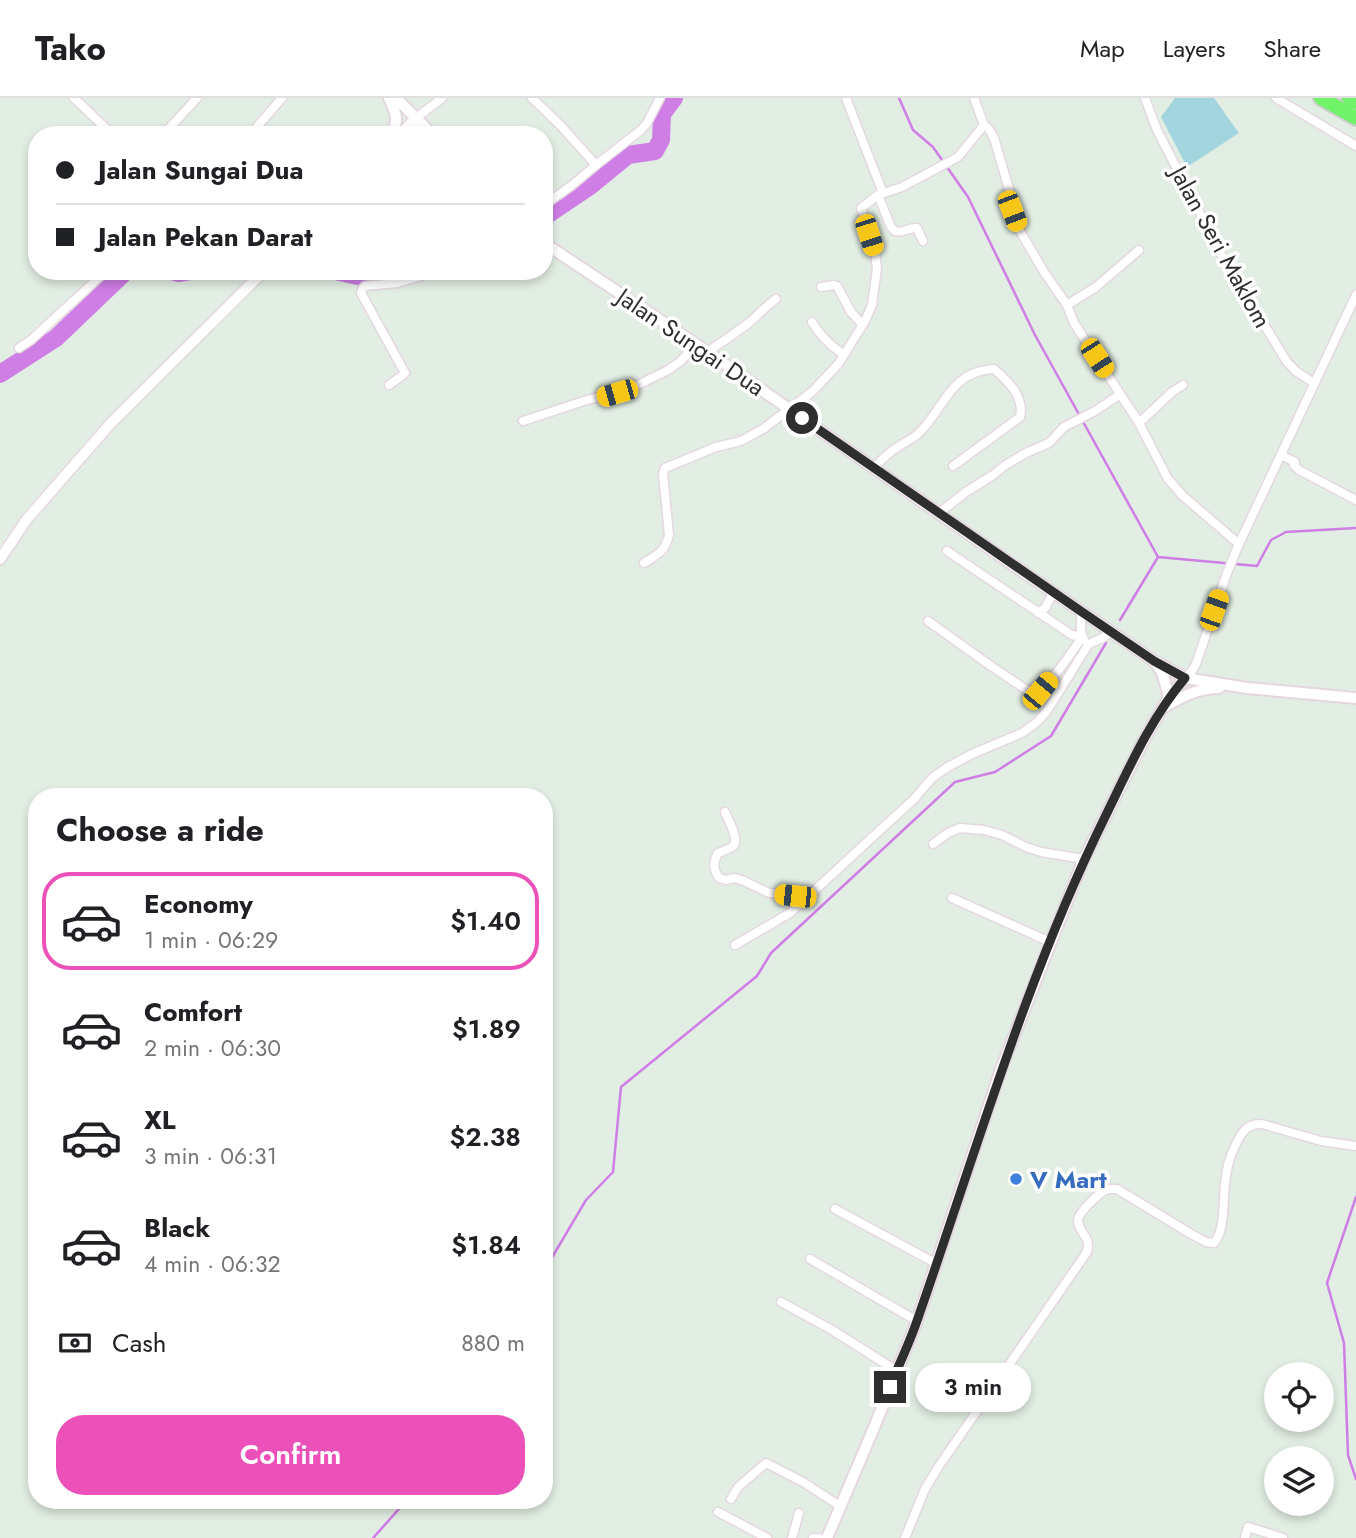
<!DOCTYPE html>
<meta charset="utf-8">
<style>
body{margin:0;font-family:Jost,sans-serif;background:#f6f6f6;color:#202124;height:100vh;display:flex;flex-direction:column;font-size:26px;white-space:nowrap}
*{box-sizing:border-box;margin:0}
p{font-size:23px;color:#757577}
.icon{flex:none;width:38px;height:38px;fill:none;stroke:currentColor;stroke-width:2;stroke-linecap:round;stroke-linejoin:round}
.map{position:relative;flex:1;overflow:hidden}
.drawer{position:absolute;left:28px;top:690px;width:525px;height:721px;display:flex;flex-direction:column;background:#fff;border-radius:28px;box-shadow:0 4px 10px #0003}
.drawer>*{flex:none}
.top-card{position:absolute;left:28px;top:28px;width:525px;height:154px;border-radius:28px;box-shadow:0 4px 10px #0003;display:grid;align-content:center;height:154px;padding:0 28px;background:#fff}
.fabs{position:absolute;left:1264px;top:1264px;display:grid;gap:14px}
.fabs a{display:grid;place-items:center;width:70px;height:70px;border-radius:50%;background:#fff;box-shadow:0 4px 10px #0003;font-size:35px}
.end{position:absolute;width:32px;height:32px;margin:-16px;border:9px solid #2e2e2e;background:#fff;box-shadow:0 0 0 4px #fff}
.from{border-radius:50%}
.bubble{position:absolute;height:49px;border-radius:24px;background:#fff;box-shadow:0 4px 10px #0003;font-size:23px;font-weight:600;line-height:49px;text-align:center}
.car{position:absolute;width:21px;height:42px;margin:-21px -10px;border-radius:9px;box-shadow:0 0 5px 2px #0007;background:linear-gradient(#f5c518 24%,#345 0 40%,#f5c518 0 76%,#345 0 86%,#f5c518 0)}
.top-card b{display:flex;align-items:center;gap:24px;height:66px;font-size:26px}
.top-card b+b{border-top:2px solid #e0e0e0}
.top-card i{width:18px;height:18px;background:#202124}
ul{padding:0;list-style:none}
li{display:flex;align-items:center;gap:21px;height:98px;margin:0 14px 10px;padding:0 14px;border:4px solid transparent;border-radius:28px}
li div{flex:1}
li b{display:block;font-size:26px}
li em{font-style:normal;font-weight:600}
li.selected{border-color:#ec50b9}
li>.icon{width:63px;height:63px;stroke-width:1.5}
h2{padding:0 28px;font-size:32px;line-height:84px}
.pay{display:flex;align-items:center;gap:18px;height:77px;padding:0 28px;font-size:26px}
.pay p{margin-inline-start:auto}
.action{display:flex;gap:14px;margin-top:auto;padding:14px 28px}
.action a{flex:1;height:80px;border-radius:28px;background:#ec50b9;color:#fff;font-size:28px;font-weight:600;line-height:80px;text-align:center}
header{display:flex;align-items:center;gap:42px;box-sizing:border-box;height:98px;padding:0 35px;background:#fff;border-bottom:2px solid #e0e0e0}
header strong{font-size:33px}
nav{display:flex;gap:38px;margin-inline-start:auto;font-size:24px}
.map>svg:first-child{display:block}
.green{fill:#a3d5df}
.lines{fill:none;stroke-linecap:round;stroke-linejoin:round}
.stream{stroke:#cf7ee6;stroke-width:2.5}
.river{stroke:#cf7ee6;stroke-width:18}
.minor-casing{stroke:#e5d7e0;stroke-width:11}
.tertiary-casing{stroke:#e5d7e0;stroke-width:13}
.secondary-casing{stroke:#e5d7e0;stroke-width:14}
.motorway-casing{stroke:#cdcdcd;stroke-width:18}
.minor{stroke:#fff;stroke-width:8}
.tertiary{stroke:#fff;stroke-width:10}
.secondary{stroke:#fff;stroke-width:10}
.motorway{stroke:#70f269;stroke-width:14}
.route{stroke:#2e2e2e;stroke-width:9}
.shop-dot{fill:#3f7fe0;stroke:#fff;stroke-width:2.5}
.labels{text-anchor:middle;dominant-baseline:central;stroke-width:7;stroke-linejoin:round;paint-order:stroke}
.street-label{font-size:24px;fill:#2e2e2e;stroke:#fff}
.shop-label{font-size:24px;font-weight:bold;fill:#366cbe;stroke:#fff;text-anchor:start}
</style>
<header>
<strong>Tako</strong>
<nav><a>Map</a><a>Layers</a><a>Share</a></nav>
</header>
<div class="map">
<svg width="1356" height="1440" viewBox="0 0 1356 1440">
<rect width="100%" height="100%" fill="#e2eee3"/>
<!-- green -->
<polygon class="green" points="1175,0 1214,0 1239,35 1187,69 1161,19"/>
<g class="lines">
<!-- stream -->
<g class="stream">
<polyline points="899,0 913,32 933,49 968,99 1035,237 1158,459 1257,468 1271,442 1286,434 1356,430"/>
<polyline points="1120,522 1158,459"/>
<polyline points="1356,1099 1327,1185 1344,1245 1348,1357 1356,1381"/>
<polyline points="544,1173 586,1102 613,1074 621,989 757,878 771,855 955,684 995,674 1051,638 1106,545"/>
<polyline points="373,1440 407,1402"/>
</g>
<!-- river -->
<g class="river">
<polyline points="544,119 590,88 628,57 655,53 661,42 662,16 674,0"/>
<polyline points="172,173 178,175 190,173"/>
<polyline points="335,173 376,182 409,173"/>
<polyline points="0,276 56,240 126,173"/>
</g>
<!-- minor casing -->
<g class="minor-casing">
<g id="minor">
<polyline points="74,0 113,37"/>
<polyline points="532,0 560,27 596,67"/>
<polyline points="846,0 883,95"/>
<polyline points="974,0 984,27 989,31 994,40 1009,91 1012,113 1021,135 1046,177 1067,207 1074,225 1139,325 1168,381 1183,398 1239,446"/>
<polyline points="1145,0 1157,32 1221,156 1287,264 1297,274 1314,285"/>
<polyline points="1276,0 1356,48"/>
<polyline points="416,20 442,0"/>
<polyline points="163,37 197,0"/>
<polyline points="250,37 282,0"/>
<path d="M878 97 891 129 895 133C903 136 909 129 917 130L923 143"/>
<polyline points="544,107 571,88 596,67 641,32 647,25 660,0"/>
<polyline points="821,189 834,187 837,188 851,214 862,226"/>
<polyline points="1067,207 1096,189 1139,152"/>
<path d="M812 224C820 238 831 248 844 257"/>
<polyline points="19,250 31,242 106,173"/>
<path d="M707 254C722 244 736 235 750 224 759 216 766 208 776 201"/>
<polyline points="389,287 403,277 405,275 361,195 363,190 365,188 397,185 439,173"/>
<polyline points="523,323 584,303 632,290 668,272 681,263 696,246"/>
<polyline points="1139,325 1172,294 1183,287"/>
<polyline points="1281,357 1295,364 1294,367 1299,372 1356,402"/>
<path d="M875 370C878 366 882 361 886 358 895 349 908 344 918 336 945 310 950 273 994 271 1008 283 1025 299 1020 319L953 368"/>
<polyline points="939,415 966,394 993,377 1004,368 1026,355 1049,345 1064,329 1095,313 1119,297"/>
<path d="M644 465C658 456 665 454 669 437L663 376 665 370 716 349 741 343 763 331 813 293 839 265 865 223 872 207 875 185 877 171 875 154 861 110 878 97 902 89 958 59 984 27"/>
<polyline points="1081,514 1081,534 1084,542"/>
<polyline points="1038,515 1045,510 1053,495"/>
<path d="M928 523 991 568 1025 591 1033 595C1050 589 1072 554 1082 539L1072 537 947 453"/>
<polyline points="1185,580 1192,573 1196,566 1227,475 1239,446 1356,197"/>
<path d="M725 714C728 722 739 739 734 747 731 751 723 753 718 755 713 764 713 771 719 780L726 782 735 780 744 783 769 795 809 799"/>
<polyline points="933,746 948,735 960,730 984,732 1002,737 1026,749 1041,754 1084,761"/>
<polyline points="952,800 1050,844"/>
<path d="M735 847 790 815 914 701 932 680 946 670 972 656 1022 635 1037 624 1047 613 1088 547C1096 541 1104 542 1110 534"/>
<polyline points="835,1111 937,1166"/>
<polyline points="810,1161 917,1223"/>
<polyline points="781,1204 832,1232 897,1273"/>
<polyline points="731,1401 738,1389 766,1365 803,1384 840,1408"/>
<polyline points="718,1414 767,1440"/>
<polyline points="792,1440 799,1415"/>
<polyline points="813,1440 819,1440"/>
<path d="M905 1440 925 1391 939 1368 1087 1154C1092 1138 1077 1134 1078 1122 1079 1114 1099 1095 1106 1092 1109 1090 1114 1091 1117 1091L1191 1136 1206 1144 1214 1145C1225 1134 1223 1102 1225 1086 1226 1073 1229 1060 1235 1048 1241 1035 1247 1025 1262 1026L1321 1043 1356 1048"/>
<polyline points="1245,1440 1248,1429 1283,1440"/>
</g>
</g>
<!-- tertiary casing -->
<g class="tertiary-casing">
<g id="tertiary">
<polyline points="400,37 416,20"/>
<polyline points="0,461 27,421 111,325 264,173"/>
</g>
</g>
<!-- secondary casing -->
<g class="secondary-casing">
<g id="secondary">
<path d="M389 0C396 14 399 22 392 37"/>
<polyline points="396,0 433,37"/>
<polyline points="544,145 696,246 1010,465 1154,563 1185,580 1247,590 1356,600"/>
<polyline points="1156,566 1162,574 1169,599"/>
<path d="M1163 610C1181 599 1198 590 1219 590"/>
<polyline points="827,1440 873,1332 917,1223 1001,971 1083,763 1146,638 1169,599 1185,580"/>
</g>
</g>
<!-- motorway casing -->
<g class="motorway-casing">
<g id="motorway">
<polyline points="1321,0 1356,20"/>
<polyline points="1349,0 1356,4"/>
</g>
</g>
<!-- minor -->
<use href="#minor" class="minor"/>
<!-- tertiary -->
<use href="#tertiary" class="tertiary"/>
<!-- secondary -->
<use href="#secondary" class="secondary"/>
<!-- motorway -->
<use href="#motorway" class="motorway"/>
</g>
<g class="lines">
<!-- route -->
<path class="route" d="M802 320 1082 514 1154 563 1185 580C1151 620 1129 670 1106 717 1026 879 977 1051 918 1220 910 1244 899 1266 890 1289"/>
</g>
<!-- markers -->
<circle class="shop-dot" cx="1016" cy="1081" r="7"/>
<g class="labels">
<!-- street labels -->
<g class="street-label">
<text transform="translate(1221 149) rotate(61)">Jalan Seri Maklom</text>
<text transform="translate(691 244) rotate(34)">Jalan Sungai Dua</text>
</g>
<!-- shop labels -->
<g class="shop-label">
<text x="1030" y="1081">V Mart</text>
</g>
</g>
</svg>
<div class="fabs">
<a><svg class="icon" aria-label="locate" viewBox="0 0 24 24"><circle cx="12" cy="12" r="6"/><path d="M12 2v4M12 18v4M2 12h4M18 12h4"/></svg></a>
<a><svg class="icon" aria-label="layers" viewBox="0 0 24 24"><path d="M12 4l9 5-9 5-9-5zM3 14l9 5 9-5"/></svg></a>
</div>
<i class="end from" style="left:802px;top:320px"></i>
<i class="end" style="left:890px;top:1289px"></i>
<div class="bubble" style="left:915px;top:1265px;width:116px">3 min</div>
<i class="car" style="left:1012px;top:113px;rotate:159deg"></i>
<i class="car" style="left:869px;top:137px;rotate:162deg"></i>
<i class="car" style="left:1097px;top:260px;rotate:147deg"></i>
<i class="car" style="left:617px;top:295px;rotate:254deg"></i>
<i class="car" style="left:1214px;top:512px;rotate:20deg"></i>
<i class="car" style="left:1040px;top:593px;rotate:40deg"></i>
<i class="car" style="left:795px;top:798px;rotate:276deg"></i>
<div class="top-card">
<b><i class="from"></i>Jalan Sungai Dua</b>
<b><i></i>Jalan Pekan Darat</b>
</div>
<section class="drawer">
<h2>Choose a ride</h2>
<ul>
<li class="selected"><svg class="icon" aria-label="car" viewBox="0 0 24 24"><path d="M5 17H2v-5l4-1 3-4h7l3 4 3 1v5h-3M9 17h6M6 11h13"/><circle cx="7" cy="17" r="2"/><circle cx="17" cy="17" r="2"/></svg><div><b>Economy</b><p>1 min · 06:29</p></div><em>$1.40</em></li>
<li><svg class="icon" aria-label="car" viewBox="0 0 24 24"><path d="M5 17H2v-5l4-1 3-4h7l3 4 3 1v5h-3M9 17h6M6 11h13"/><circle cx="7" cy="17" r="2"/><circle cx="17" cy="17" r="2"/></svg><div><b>Comfort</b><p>2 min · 06:30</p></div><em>$1.89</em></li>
<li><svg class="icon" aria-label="car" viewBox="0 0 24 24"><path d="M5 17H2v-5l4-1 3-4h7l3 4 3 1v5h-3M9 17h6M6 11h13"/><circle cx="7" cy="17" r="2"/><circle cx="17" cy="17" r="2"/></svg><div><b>XL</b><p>3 min · 06:31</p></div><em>$2.38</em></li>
<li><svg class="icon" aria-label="car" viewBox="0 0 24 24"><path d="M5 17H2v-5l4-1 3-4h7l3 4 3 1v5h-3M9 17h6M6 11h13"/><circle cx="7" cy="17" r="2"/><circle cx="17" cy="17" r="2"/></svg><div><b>Black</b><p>4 min · 06:32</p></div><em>$1.84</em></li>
</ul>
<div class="pay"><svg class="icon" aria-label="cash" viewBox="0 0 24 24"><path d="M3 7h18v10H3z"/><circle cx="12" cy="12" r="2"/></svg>Cash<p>880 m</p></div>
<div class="action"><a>Confirm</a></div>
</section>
</div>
